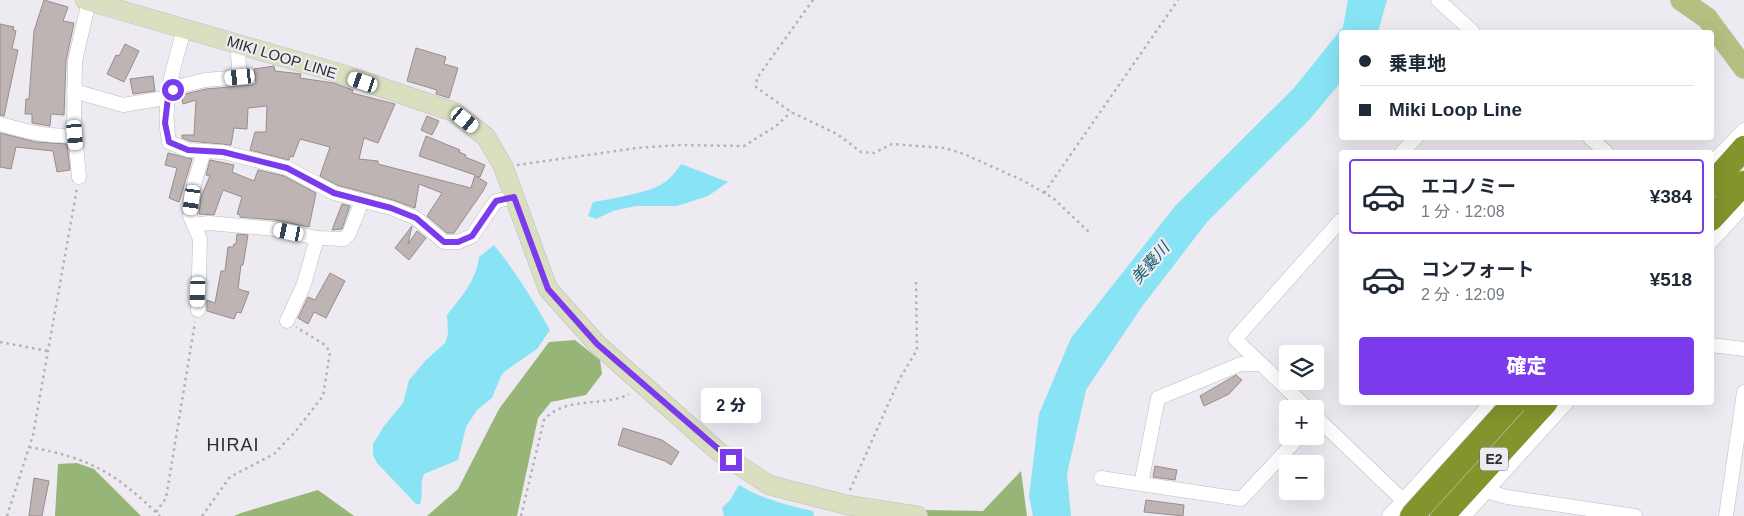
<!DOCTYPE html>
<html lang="ja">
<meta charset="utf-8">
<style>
body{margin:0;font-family:Arial,"Noto Sans JP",sans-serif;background:#f6f6f7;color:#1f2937;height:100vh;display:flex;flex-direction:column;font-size:19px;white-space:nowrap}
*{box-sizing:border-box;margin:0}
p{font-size:16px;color:#747a83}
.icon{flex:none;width:28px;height:28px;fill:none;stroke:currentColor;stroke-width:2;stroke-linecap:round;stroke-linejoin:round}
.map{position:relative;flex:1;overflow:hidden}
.drawer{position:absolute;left:1339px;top:150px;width:375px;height:255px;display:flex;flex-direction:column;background:#fff;border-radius:5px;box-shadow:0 5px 20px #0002}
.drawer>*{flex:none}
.hud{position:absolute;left:1339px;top:30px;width:375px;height:110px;border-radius:5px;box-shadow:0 5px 20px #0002;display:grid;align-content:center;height:110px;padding:0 20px;background:#fff}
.controls{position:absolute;left:1279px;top:345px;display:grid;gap:10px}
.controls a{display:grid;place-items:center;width:45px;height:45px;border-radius:5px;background:#fff;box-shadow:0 5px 20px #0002;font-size:25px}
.end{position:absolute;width:22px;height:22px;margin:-11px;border:6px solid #7c3aed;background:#fff;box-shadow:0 0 0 2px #fff}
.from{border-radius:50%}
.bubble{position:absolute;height:35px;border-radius:5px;background:#fff;box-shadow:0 5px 20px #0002;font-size:16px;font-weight:800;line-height:35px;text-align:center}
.car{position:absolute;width:15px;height:30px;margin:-15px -8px;border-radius:6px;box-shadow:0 0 4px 1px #0007;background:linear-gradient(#fff 24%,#345 0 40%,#fff 0 76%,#345 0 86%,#fff 0)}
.hud b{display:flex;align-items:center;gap:18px;height:48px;font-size:19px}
.hud b+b{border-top:1px solid #e0e1e3}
.hud i{width:12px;height:12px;background:#1f2937}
ul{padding:9px 0 0;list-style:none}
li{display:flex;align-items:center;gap:15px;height:75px;margin:0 10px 8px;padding:0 10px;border:2px solid transparent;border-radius:5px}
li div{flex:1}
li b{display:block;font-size:19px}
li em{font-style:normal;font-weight:800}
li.selected{border-color:#7c3aed}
li>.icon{width:45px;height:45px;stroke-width:1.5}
.action{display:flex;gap:10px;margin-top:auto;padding:10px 20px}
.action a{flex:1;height:58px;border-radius:5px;background:#7c3aed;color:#fff;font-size:20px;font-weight:800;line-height:58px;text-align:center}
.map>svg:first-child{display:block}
.forest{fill:#97b577}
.water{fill:#88e4f5}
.building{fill:#bdb4b3;stroke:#968d8c}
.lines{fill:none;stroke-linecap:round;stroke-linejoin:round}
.street-casing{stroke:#bfbbc2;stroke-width:15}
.secondary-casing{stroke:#bfbbc2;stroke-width:20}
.primary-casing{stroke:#c9c8c9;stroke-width:22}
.highway-casing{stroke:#c9c8c9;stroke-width:25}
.path{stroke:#b3b0b6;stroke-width:2.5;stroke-dasharray:2.5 4;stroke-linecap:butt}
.street{stroke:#fff;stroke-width:14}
.secondary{stroke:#dadfc0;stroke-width:19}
.primary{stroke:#b6be80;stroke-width:21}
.highway{stroke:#85932c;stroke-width:24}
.highway-bridge-casing{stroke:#c9c8c9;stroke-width:25;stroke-linecap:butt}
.highway-bridge{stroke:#85932c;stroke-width:24}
.route{stroke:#7c3aed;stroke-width:6}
.labels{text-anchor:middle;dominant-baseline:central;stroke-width:4.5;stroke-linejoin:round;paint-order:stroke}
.shield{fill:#eeeaf2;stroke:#68666a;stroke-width:1}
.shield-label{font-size:14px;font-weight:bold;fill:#2e2d2f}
.street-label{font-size:15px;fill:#2e2d2f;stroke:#eeeaf2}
.water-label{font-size:16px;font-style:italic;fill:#15626e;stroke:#eeeaf2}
.quarter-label{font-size:18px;letter-spacing:1px;fill:#2e2d2f;stroke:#eeeaf2}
</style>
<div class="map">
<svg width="1744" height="516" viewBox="0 0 1744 516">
<rect width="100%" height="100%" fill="#eeeaf2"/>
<!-- forest -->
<g class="forest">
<polygon points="575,340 600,360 602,374 586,395 551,402 538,418 517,516 427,516 458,489 499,409 549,342"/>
<polygon points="77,463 94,469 141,516 55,516 58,464"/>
<polygon points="1021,471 1027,516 927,516 925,510 983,511"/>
<polygon points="318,490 354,516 234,516 241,513"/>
</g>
<!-- water -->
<g class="water">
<polygon points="1348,0 1387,0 1378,32 1341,32 1341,82 1310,119 1207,222 1141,308 1086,390 1067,474 1071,516 1033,516 1029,496 1039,414 1071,338 1176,205 1294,88 1343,27"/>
<path d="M681 164 728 182 708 196 677 206H636L613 211 596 219 588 216 593 202C610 199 648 193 662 184 670 179 676 172 681 164Z"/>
<path d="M494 245C516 272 533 300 550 330L537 349 505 371 501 376 492 398 477 410 466 427 458 460 424 474C419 485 424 493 420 504H416L377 463 373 455V444L384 426 403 403 409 380 426 360 445 343 448 334 447 315C462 296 476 281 479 257Z"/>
<path d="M739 485C762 499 786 505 813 511L814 516H724L722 508 730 500Z"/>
</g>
<!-- building -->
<g class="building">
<polygon points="44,0 68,7 63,21 74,23 66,61 64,115 51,114 50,126 32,123 32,114 25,114 26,99 29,99 34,31"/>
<polygon points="0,24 14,27 13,30 16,31 12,49 18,50 4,116 0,115"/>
<polygon points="125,44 139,51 124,82 107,74 116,55 119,56"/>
<polygon points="416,48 446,57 444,64 458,68 449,98 436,94 437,90 407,81"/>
<polygon points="274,66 275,71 301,74 300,78 334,83 353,90 352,93 395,104 378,143 364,138 359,159 378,161 378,164 471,188 475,175 419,156 426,136 460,150 459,152 466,155 465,157 485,165 480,177 476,176 487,183 483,191 454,233 447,233 427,216 442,193 419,184 415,208 393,200 337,185 320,176 330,147 300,139 293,157 290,156 289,160 250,150 255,132 266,132 267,106 248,108 247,129 234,128 231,145 190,141 182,138 182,135 194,135 196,100 183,104 181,95 206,89 252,85 256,83 254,69"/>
<polygon points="153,76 155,91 133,94 130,79"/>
<polygon points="427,116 439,121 432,135 421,130"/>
<polygon points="0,133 36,142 67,144 70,170 57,172 53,151 16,147 11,169 0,167"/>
<polygon points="168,153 192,159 179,202 169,198 177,168 165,165"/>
<polygon points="210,160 234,165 232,172 254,181 258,170 284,176 316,193 309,227 275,220 240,217 240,215 237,214 242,197 223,190 214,215 199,214 201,197 210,176 206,175"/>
<polygon points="342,204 350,206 342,229 332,230"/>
<polygon points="412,226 408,244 417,231 426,238 409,260 395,248"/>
<polygon points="237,234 248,235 243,265 241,265 238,289 249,292 241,313 237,312 234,319 207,311 207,300 215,303 221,271 225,271 228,247 233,247 234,244 236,244"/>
<polygon points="330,273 345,281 326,318 314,312 308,324 298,318 308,297 315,300"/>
<polygon points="1236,375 1242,380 1229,394 1204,406 1200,396"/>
<polygon points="623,428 662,440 679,452 671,465 665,461 618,445"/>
<polygon points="1155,466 1177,470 1175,480 1153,477"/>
<polygon points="34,478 49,481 42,516 29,516"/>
<polygon points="1146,500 1184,505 1183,516 1144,512"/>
</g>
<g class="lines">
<!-- street casing -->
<g class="street-casing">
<g id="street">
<polyline points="1438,0 1473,32"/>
<path d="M185 27C174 65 161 103 169 142L188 150 223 152 287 168 334 193 391 208 416 218 444 242H458L472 236 496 201 514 197"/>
<polyline points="169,89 205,80 240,77 238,55 241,44"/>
<polyline points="74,91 123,105 159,99 168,101"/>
<path d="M0 124C25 131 49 138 75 135"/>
<polyline points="1590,138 1606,152"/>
<polyline points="1402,152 1416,138"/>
<polyline points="1711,164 1744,130"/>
<polyline points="79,177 74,122 75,61 89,1"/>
<polyline points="194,225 209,223 275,229 317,238 344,239 349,234 362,201"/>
<polyline points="1711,242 1744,206"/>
<polyline points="198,310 200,239 190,216 194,184 204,151"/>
<polyline points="287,321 304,284 317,238"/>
<polyline points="1711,345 1744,349"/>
<polyline points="1308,409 1235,339 1341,220"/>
<polyline points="1315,416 1410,507"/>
<polyline points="1101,478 1241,499 1300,436"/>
<polyline points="1141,484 1158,398 1241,364 1261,364"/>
<polyline points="1486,491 1507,497 1635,516"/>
<polyline points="1389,516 1492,402"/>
<polyline points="1464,516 1567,402"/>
<polyline points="1726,516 1744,392"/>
</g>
</g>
<!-- secondary casing -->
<g class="secondary-casing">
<polyline id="secondary" points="85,0 345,75 454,112 486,137 503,166 548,289 597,344 719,452 769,485 847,505 918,516"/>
</g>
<!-- primary casing -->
<g class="primary-casing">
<polyline id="primary" points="1681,0 1707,18 1744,68"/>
</g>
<!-- highway casing -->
<g class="highway-casing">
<g id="highway">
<polyline points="1711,185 1744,148"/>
<polyline points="1711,219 1744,183"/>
<polyline points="1442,516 1546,402"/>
</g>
</g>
<!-- path -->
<g class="path">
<polyline points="813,0 757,78 756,87 791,112 837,134 861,152 874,153 892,144 945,148 964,154 1024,181 1053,198 1089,232"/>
<polyline points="517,165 637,148 677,145 744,146 776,126 791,112"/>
<polyline points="1044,193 1178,0"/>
<polyline points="0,342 48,351"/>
<path d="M29 447C91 458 115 473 160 516"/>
<polyline points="850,490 899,380 917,350 916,280"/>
<polyline points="156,512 166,498 195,322"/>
<polyline points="7,516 33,435 77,188"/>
<polyline points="202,516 230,477 274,454 295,432 323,396 330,352 325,345 296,327"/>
<path d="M521 516 544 420C566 395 602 408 629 394"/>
</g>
<!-- street -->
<use href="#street" class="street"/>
<!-- secondary -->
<use href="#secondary" class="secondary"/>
<!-- primary -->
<use href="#primary" class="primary"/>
<!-- highway -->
<use href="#highway" class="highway"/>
<!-- highway-bridge casing -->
<g class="highway-bridge-casing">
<polyline id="highway-bridge" points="1412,516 1515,402"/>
</g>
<!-- highway-bridge -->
<use href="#highway-bridge" class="highway-bridge"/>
</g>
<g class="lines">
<!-- route -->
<polyline class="route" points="173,90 169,89 165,123 169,142 188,150 223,152 287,168 334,193 391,208 416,218 444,242 458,242 472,236 496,201 514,197 548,289 597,344 731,460"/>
</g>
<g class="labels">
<!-- shield labels -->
<rect class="shield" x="1480" y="447.5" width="28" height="23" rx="4"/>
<g class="shield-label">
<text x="1494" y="459">E2</text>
</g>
<!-- street labels -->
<g class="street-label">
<text transform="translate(282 57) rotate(17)">MIKI LOOP LINE</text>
</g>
<!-- water labels -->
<g class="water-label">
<text transform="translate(1150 263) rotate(-49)">美嚢川</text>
</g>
<!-- quarter labels -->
<g class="quarter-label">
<text x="233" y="445">HIRAI</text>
</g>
</g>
</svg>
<div class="controls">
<a><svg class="icon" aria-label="layers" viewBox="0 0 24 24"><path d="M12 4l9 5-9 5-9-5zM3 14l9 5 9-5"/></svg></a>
<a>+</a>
<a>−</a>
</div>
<i class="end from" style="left:173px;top:90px"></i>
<i class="end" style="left:731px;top:460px"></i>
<div class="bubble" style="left:701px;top:388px;width:60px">2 分</div>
<i class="car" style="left:240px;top:77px;rotate:264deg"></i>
<i class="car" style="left:363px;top:82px;rotate:289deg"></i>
<i class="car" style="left:465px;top:120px;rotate:129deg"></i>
<i class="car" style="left:75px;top:135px;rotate:175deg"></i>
<i class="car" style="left:192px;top:200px;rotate:188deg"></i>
<i class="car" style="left:289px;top:232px;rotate:282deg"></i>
<i class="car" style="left:198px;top:292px;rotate:182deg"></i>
<div class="hud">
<b><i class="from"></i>乗車地</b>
<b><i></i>Miki Loop Line</b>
</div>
<section class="drawer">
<ul>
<li class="selected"><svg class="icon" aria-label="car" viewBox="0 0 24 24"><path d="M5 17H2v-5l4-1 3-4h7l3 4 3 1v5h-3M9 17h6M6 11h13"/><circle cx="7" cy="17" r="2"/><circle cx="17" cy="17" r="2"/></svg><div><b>エコノミー</b><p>1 分 · 12:08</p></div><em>¥384</em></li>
<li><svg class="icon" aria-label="car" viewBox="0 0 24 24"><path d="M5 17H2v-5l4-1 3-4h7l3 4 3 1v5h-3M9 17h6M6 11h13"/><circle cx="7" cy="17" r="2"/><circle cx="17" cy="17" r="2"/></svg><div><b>コンフォート</b><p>2 分 · 12:09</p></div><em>¥518</em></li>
</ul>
<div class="action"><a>確定</a></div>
</section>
</div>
